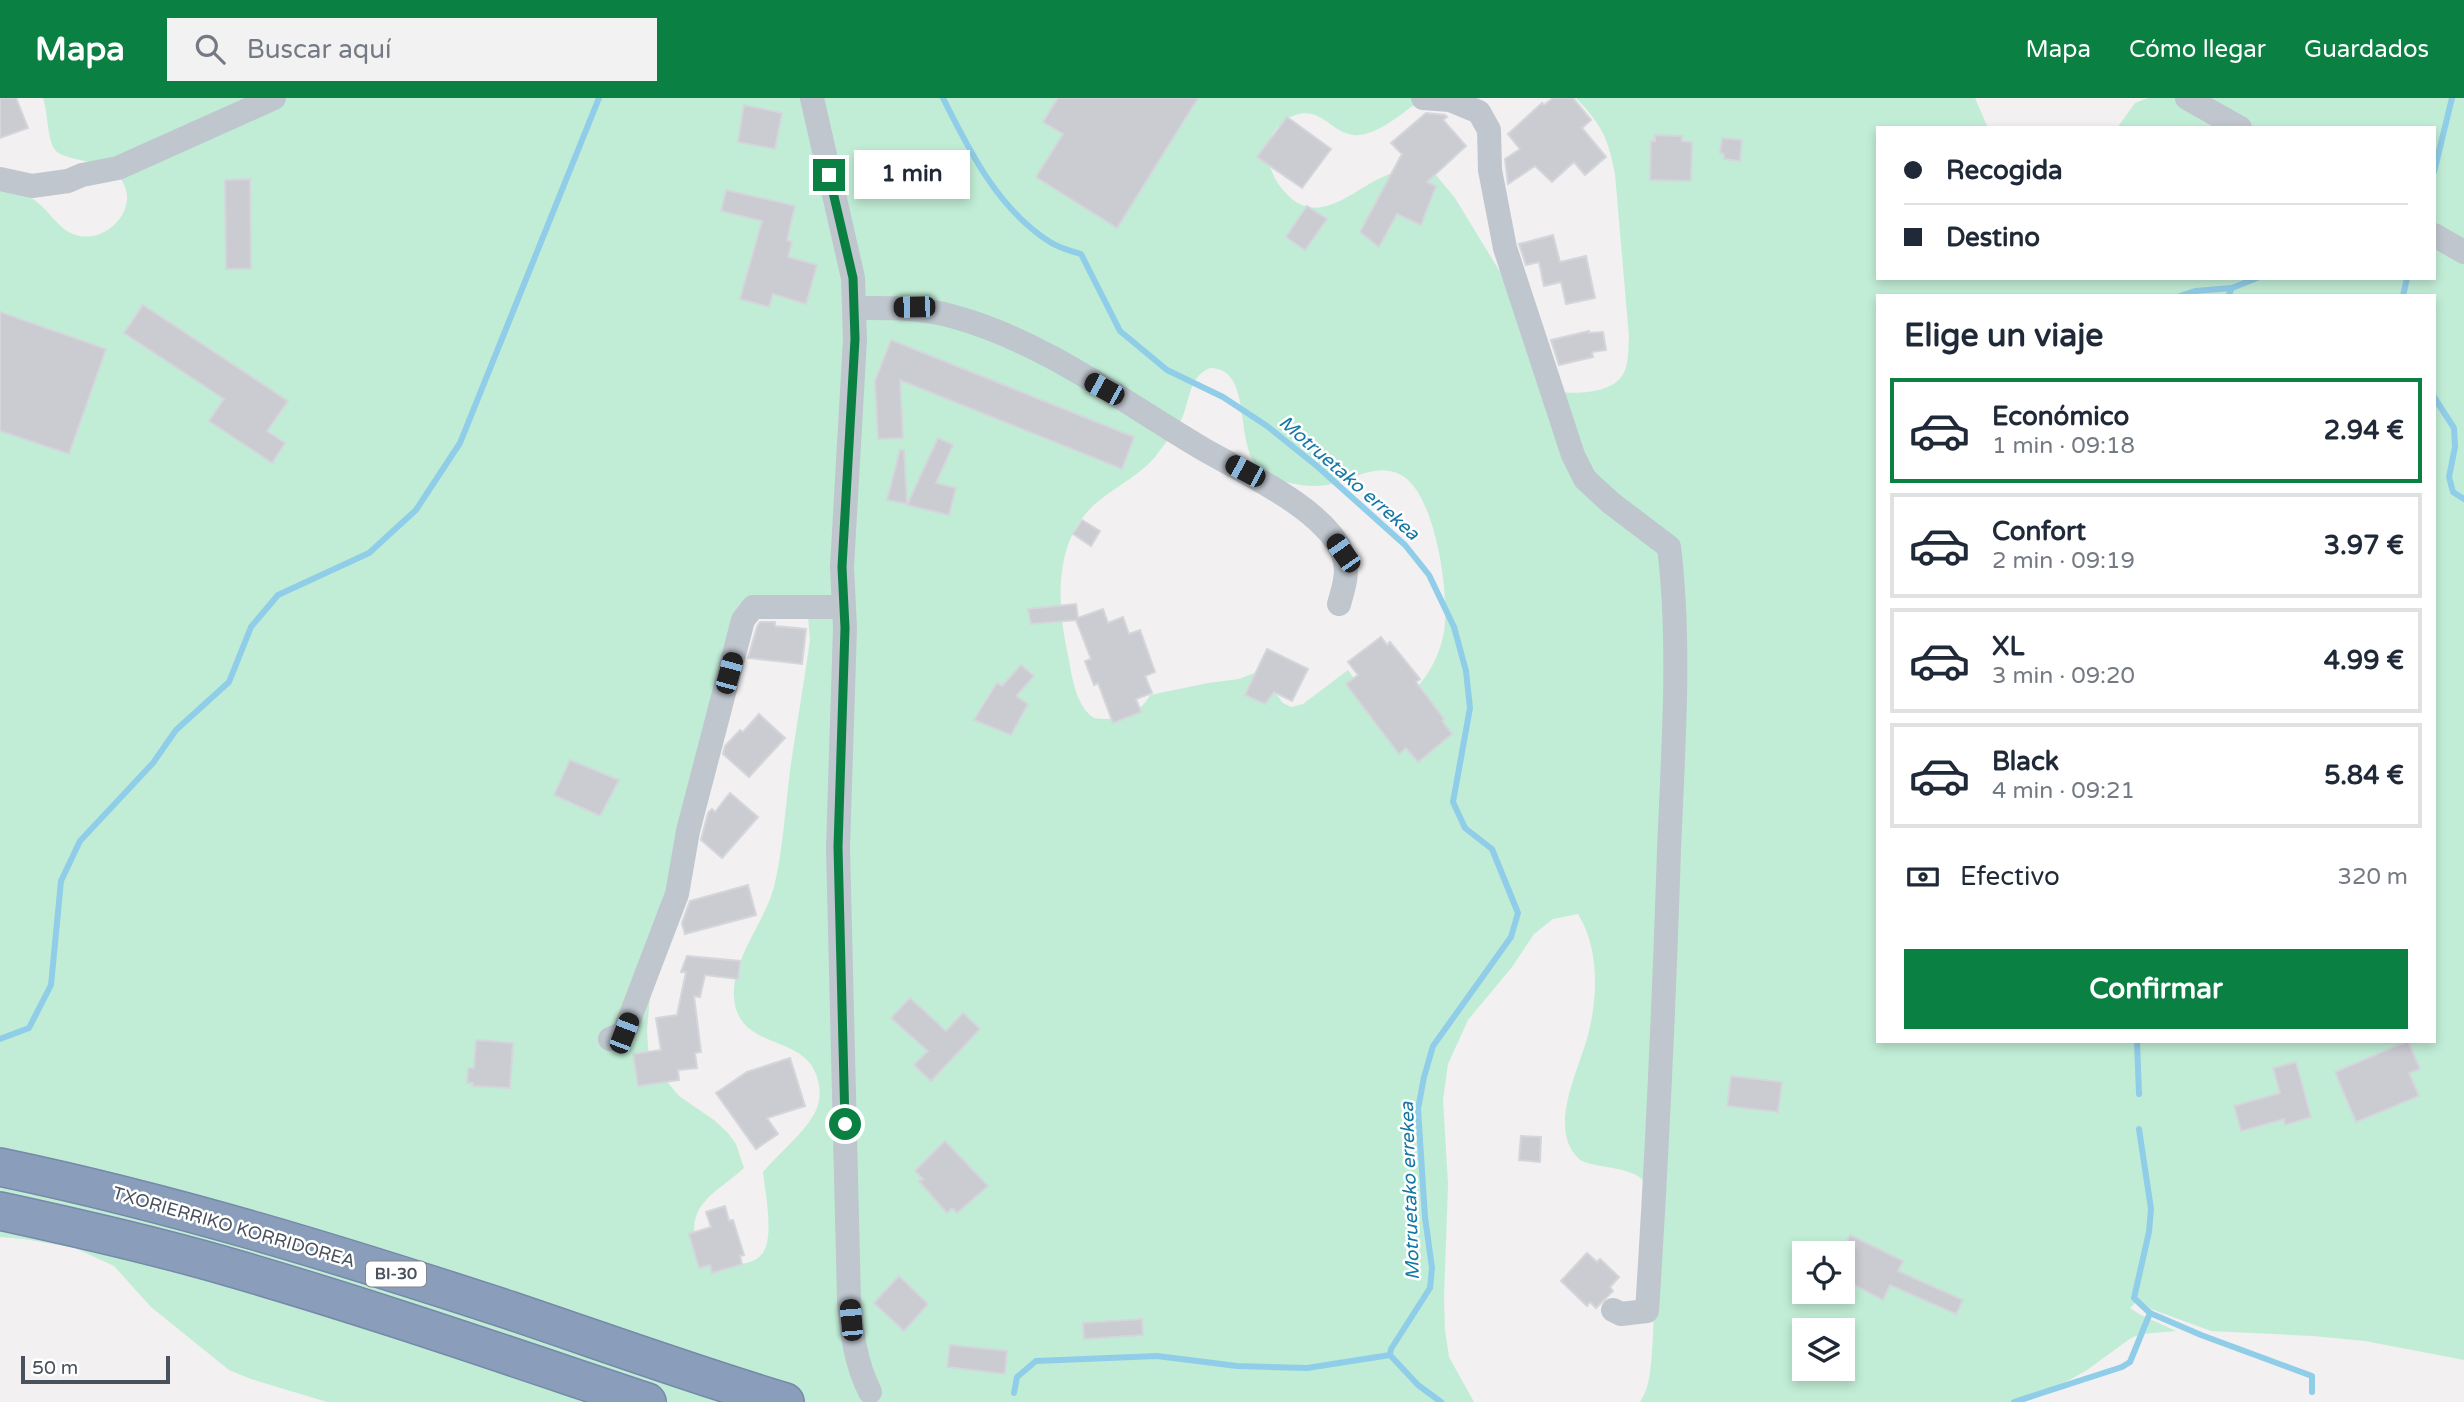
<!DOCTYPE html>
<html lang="es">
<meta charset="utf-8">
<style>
body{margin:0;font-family:"Varela Round",sans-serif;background:#f2f2f3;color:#1f2937;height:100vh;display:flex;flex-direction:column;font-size:26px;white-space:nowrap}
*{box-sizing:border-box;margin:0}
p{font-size:23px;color:#747a83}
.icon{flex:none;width:38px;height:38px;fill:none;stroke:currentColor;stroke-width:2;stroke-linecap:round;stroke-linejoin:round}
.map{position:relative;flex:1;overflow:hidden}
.sheet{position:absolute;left:1876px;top:196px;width:560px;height:749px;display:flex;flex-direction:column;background:#fff;border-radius:0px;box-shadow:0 4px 10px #0003}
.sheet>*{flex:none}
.banner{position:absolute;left:1876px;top:28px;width:560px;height:154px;border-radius:0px;box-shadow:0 4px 10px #0003;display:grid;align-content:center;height:154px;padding:0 28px;background:#fff}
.controls{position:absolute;left:1792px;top:1143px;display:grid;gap:14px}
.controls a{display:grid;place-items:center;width:63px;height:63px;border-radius:0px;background:#fff;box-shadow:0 4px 10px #0003;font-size:35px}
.scale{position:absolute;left:21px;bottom:18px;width:149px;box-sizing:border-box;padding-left:7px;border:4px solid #49515d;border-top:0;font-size:19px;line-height:24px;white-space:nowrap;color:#49515d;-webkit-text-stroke:5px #fff;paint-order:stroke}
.end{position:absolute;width:32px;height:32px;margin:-16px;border:9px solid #0b8043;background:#fff;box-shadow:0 0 0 4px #fff}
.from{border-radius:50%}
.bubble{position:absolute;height:49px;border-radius:0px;background:#fff;box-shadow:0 4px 10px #0003;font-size:23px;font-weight:700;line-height:49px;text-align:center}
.car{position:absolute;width:21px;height:42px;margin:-21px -10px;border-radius:9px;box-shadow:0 0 5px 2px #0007;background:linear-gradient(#222 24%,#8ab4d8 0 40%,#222 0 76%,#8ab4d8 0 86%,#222 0)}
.banner b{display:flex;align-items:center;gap:24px;height:66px;font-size:26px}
.banner b+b{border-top:2px solid #e0e1e3}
.banner i{width:18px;height:18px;background:#1f2937}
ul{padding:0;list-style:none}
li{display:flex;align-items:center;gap:21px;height:105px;margin:0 14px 10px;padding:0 14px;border:4px solid #e0e1e3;border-radius:0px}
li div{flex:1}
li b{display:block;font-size:26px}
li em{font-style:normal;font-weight:700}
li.active{border-color:#0b8043}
li>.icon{width:63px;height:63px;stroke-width:1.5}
h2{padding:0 28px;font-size:32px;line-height:84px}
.pay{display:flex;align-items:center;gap:18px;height:77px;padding:0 28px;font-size:26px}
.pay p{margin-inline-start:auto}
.action{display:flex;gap:14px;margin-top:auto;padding:14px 28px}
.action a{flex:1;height:80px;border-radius:0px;background:#0b8043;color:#fff;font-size:28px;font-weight:700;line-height:80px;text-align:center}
header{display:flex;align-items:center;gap:42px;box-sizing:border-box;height:98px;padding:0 35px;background:#0b8043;color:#fff}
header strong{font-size:33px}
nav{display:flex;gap:38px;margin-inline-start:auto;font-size:24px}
.search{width:490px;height:63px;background:#f2f2f3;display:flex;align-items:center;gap:18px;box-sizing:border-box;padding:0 24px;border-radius:0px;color:#747a83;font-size:26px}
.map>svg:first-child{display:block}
.green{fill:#c1edd6;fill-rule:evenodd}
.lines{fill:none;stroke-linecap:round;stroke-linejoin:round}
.stream{stroke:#90cde8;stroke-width:6}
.building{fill:#caccd2;stroke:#d4d6db;stroke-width:2}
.highway-casing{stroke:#7589a8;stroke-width:40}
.minor{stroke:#bfc6ce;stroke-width:24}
.highway{stroke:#8a9ebc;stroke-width:37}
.route{stroke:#0b8043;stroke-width:9}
.labels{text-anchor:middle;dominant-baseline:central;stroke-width:5;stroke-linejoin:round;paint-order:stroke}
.shield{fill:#fff;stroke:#80858e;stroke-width:2}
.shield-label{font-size:16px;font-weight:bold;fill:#49515d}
.street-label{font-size:18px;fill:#49515d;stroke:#fff}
.water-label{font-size:19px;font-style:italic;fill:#1378a5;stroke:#fff}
</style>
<header>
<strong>Mapa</strong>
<div class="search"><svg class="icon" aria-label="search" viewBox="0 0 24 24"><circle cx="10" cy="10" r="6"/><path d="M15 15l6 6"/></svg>Buscar aquí</div>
<nav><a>Mapa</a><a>Cómo llegar</a><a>Guardados</a></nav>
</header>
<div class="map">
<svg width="2464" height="1304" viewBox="0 0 2464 1304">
<rect width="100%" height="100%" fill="#f2f0f0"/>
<!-- green -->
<path class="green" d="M43 0H1424C1405 12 1382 35 1359 37 1330 40 1322 0 1285 22 1278 28 1269 38 1268 48 1266 64 1273 80 1283 92 1322 139 1361 78 1402 73 1412 71 1425 75 1435 76L1455 100 1511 192 1560 294C1580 296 1617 295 1625 272 1629 262 1628 250 1629 239L1615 76C1608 40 1602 27 1576 0H1975L1988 30H1878V180H2434V30H2117L2135 5 2148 0H2464V1262L2365 1243 2313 1238 2211 1233 2151 1211 2138 1202 2130 1210 2139 1216 2176 1233 2141 1236 2131 1240 2087 1272 2043 1297 2024 1304H1640C1646 1295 1649 1284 1650 1274 1655 1244 1658 1107 1645 1085 1635 1068 1597 1071 1580 1062 1545 1031 1581 969 1589 933 1598 896 1599 850 1578 816L1553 821 1534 836 1512 869 1468 922 1448 966 1443 1002 1448 1086 1444 1200 1445 1232 1449 1259 1474 1304H327L251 1281 229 1272 151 1209 114 1168 75 1150 24 1141 0 1139V90C10 93 22 95 31 100 48 109 56 131 76 137 109 147 144 105 118 78 100 60 65 64 55 52 47 41 48 14 43 0ZM1878 198H2434V943H1878ZM1210 270C1255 270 1232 349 1261 372 1280 386 1309 391 1332 386 1354 381 1377 365 1399 376 1436 392 1450 499 1444 534 1440 555 1432 571 1419 587L1425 610 1370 603 1348 572 1303 606 1291 609 1283 605 1259 573 1239 581 1208 585 1150 597C1140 617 1115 624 1094 620 1075 607 1072 578 1068 557 1058 512 1053 451 1088 413 1107 392 1142 378 1158 355 1165 345 1174 335 1180 324 1190 307 1187 279 1210 270ZM757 513 808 519 810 542C804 586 796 629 790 673 785 712 783 752 774 789 764 826 732 860 734 899 738 957 812 932 819 988 821 998 818 1010 813 1018 800 1039 779 1055 763 1074 765 1093 775 1141 762 1156 755 1165 742 1166 731 1167L696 1142C686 1106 720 1092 744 1070L736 1046 728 1035 714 1022 679 998 649 962 647 933 651 885ZM1804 1155H1843V1194H1804ZM1804 1232H1843V1270H1804Z"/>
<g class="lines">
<!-- stream -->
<g class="stream">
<path d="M943 0C970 54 998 111 1050 144 1059 150 1071 153 1081 156L1120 233 1167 272 1223 299 1267 328 1318 369 1405 447 1429 477 1454 529 1466 573 1470 610 1453 704 1465 730 1492 751 1518 815 1511 839 1433 948 1424 979 1418 1011 1425 1119 1432 1170 1430 1190 1391 1251 1390 1257 1307 1270 1237 1268 1157 1258 1036 1263 1017 1279 1014 1295"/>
<polyline points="2434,74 2452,0"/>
<polyline points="2180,198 2195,193 2232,190"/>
<polyline points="2228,198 2232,190 2257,180"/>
<polyline points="2403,198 2407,180"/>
<polyline points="2434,299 2454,330 2455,349 2449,379 2453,394 2464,401"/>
<polyline points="0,941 29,930 51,887 61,783 80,743 153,665 176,632 229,584 251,529 278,497 369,455 416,412 460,345 599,0"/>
<polyline points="2137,943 2139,996"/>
<polyline points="2150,1215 2201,1237 2312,1278 2312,1294"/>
<polyline points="1390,1257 1418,1287 1441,1304"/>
<polyline points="2014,1304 2122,1269 2130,1264 2150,1215 2134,1200 2149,1134 2151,1111 2139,1031"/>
</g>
</g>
<!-- building -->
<g class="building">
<polygon points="0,0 16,0 28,30 0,40"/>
<polygon points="1058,0 1198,0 1117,130 1036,79 1063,36 1043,24"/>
<polygon points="1553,0 1573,0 1591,22 1582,30 1606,59 1585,77 1574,64 1552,84 1535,68 1508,86 1505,61 1520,51 1508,36 1542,5 1544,7"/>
<polygon points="744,7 782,15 775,51 738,44"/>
<polygon points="1426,15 1445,17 1447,19 1443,22 1466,48 1427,84 1436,88 1421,127 1397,116 1379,149 1360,134 1402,56 1391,45"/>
<polygon points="1287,19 1331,51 1302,90 1257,59"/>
<polygon points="1655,37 1682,38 1682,43 1692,44 1691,83 1650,82 1651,43 1655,43"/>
<polygon points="1722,40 1742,42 1740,63 1724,61 1724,56 1720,55"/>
<polygon points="250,81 251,171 226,171 225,82"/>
<polygon points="726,92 795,108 787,142 792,144 788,159 817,167 806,206 773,196 769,209 740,201 762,123 721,113"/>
<polygon points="1307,108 1327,121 1305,152 1286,139"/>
<polygon points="1553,137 1560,164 1586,158 1595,200 1566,206 1561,184 1544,188 1539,164 1526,167 1519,146"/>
<polygon points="143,207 288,303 267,333 285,345 272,365 209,323 224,301 124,235"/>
<polygon points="0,214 106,251 69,356 0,333"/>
<polygon points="1589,233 1589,235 1603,234 1606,252 1592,254 1593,259 1559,267 1551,242"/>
<polygon points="891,242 1134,339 1122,371 900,282 903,340 878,341 875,283"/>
<polygon points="938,340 953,347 936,385 956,390 949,417 907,407"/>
<polygon points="900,352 904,352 907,406 887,402"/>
<polygon points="1082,422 1100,433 1091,448 1073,436"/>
<polygon points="1076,506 1078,520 1103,511 1108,525 1123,519 1129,536 1140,532 1155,574 1145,578 1152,595 1136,601 1141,614 1113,625 1098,585 1094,587 1085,563 1091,561 1076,522 1031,526 1028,511"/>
<polygon points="760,524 775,524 775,528 806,531 802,566 748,560 757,529"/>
<polygon points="1381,539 1387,547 1390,544 1420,581 1416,584 1444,621 1442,623 1452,636 1418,664 1406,650 1399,656 1346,586 1358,577 1348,564"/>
<polygon points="1267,551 1308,571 1292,603 1274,594 1265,606 1245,597"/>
<polygon points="1021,567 1034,578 1016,598 1028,606 1011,637 974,622 997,585 1002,588"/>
<polygon points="759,616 785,640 749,679 723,656 725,648 740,632 743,634"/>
<polygon points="570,662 619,682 600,718 554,697"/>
<polygon points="730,695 758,719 722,760 701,742 708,715 712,711 715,714"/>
<polygon points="748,787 756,817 685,836 682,825 690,803"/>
<polygon points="687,858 740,863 738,881 705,877 700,899 694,898 701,954 695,955 697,970 678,972 679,982 638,988 633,956 661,952 656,920 677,917 686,874 681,874"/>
<polygon points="910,900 946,933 963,915 980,931 931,983 914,967 928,953 891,920"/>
<polygon points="476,942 513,945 510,990 472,988 473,985 467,985 468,970 474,970"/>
<polygon points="2408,943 2420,971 2409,975 2419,998 2356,1024 2335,974"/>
<polygon points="790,960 805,1008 767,1020 778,1036 756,1051 716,995 747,974"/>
<polygon points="2296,964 2311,1019 2285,1027 2284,1021 2241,1033 2234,1008 2280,995 2273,970"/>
<polygon points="1731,978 1782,984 1778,1014 1727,1008"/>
<polygon points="1521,1038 1541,1039 1540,1064 1519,1062"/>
<polygon points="945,1043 988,1088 957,1115 952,1110 947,1115 919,1083 923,1081 915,1073"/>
<polygon points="725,1108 729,1123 733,1122 744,1157 740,1158 742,1166 712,1175 710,1167 699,1170 689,1136 711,1129 706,1114"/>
<polygon points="1850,1137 1903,1163 1898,1173 1963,1202 1956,1216 1890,1187 1883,1202 1843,1181 1843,1151"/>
<polygon points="1587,1155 1597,1164 1600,1161 1619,1179 1610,1189 1613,1193 1596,1210 1590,1204 1587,1208 1561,1183"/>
<polygon points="899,1178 928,1206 904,1233 874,1205"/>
<polygon points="1142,1221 1143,1237 1084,1241 1083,1225"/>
<polygon points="950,1247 1007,1253 1005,1276 947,1269"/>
</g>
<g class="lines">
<!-- highway casing -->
<g class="highway-casing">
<g id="highway">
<path d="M0 1069C173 1105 341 1157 509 1212 601 1243 692 1276 785 1304"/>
<path d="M0 1113C74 1129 149 1146 222 1167 365 1208 506 1257 647 1304"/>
</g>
</g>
<!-- minor -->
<g class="minor">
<path d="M812 0 853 180 855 241 842 469 845 530 838 749 849 1202C852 1235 855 1264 870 1294"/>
<path d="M1423 0 1450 2 1479 14 1489 32 1490 72 1505 150 1573 357 1585 381 1611 405 1669 449C1681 546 1673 654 1669 752 1664 906 1657 1059 1647 1213L1621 1216 1613 1212"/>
<polyline points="2187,0 2240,30"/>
<polyline points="0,81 32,88 68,83 82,77 118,70 274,0"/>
<polyline points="2434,137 2464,154"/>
<path d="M855 210C889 210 921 209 955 219 1045 244 1123 304 1203 351 1243 374 1323 410 1342 454 1350 471 1344 489 1339 506"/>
<polyline points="610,941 624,935 677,796 688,733 743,522 753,509 844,509"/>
</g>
<!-- highway -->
<use href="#highway" class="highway"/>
</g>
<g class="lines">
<!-- route -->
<polyline class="route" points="829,77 853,180 855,241 842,469 845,530 838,749 845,1026"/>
</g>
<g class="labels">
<!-- shield labels -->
<rect class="shield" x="366" y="1163.5" width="60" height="25" rx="5"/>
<g class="shield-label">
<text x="396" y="1176">BI-30</text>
</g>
<!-- street labels -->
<g class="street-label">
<text transform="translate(234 1129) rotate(16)">TXORIERRIKO KORRIDOREA</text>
</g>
<!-- water labels -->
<g class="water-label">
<text transform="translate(1349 380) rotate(41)">Motruetako errekea</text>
<text transform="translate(1410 1093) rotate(-92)">Motruetako errekea</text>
</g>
</g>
</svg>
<div class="controls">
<a><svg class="icon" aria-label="locate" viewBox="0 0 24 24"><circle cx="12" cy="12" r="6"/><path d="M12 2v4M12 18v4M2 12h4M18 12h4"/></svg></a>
<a><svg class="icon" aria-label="layers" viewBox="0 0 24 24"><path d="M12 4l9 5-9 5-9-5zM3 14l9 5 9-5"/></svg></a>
</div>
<div class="scale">50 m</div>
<i class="end from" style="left:845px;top:1026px"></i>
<i class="end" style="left:829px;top:77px"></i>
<div class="bubble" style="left:854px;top:52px;width:116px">1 min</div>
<i class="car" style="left:914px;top:209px;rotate:269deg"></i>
<i class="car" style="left:1104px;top:291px;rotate:299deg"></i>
<i class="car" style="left:1245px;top:373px;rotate:298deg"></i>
<i class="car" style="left:1343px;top:455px;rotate:325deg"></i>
<i class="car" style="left:729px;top:575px;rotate:15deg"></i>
<i class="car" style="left:624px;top:935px;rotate:21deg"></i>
<i class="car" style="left:851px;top:1222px;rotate:355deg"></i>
<div class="banner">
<b><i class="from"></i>Recogida</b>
<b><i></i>Destino</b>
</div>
<section class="sheet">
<h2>Elige un viaje</h2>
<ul>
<li class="active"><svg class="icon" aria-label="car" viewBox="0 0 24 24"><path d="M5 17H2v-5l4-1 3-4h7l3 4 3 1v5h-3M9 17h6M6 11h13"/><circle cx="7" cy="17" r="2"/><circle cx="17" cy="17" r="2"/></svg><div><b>Económico</b><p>1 min · 09:18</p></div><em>2.94 €</em></li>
<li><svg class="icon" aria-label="car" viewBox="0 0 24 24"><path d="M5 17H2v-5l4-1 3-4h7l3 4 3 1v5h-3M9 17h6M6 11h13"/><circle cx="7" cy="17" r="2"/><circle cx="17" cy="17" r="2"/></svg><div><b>Confort</b><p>2 min · 09:19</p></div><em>3.97 €</em></li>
<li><svg class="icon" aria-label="car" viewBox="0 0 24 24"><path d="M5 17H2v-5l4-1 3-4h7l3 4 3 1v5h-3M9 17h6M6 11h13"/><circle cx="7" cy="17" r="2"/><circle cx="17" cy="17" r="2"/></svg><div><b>XL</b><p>3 min · 09:20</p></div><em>4.99 €</em></li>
<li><svg class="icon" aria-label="car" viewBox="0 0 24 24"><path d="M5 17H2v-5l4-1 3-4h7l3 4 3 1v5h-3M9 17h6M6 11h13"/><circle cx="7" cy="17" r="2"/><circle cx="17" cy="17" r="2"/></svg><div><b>Black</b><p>4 min · 09:21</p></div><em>5.84 €</em></li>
</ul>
<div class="pay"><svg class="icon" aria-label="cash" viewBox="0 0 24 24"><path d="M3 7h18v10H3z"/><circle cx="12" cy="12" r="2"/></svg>Efectivo<p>320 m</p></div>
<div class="action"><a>Confirmar</a></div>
</section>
</div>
